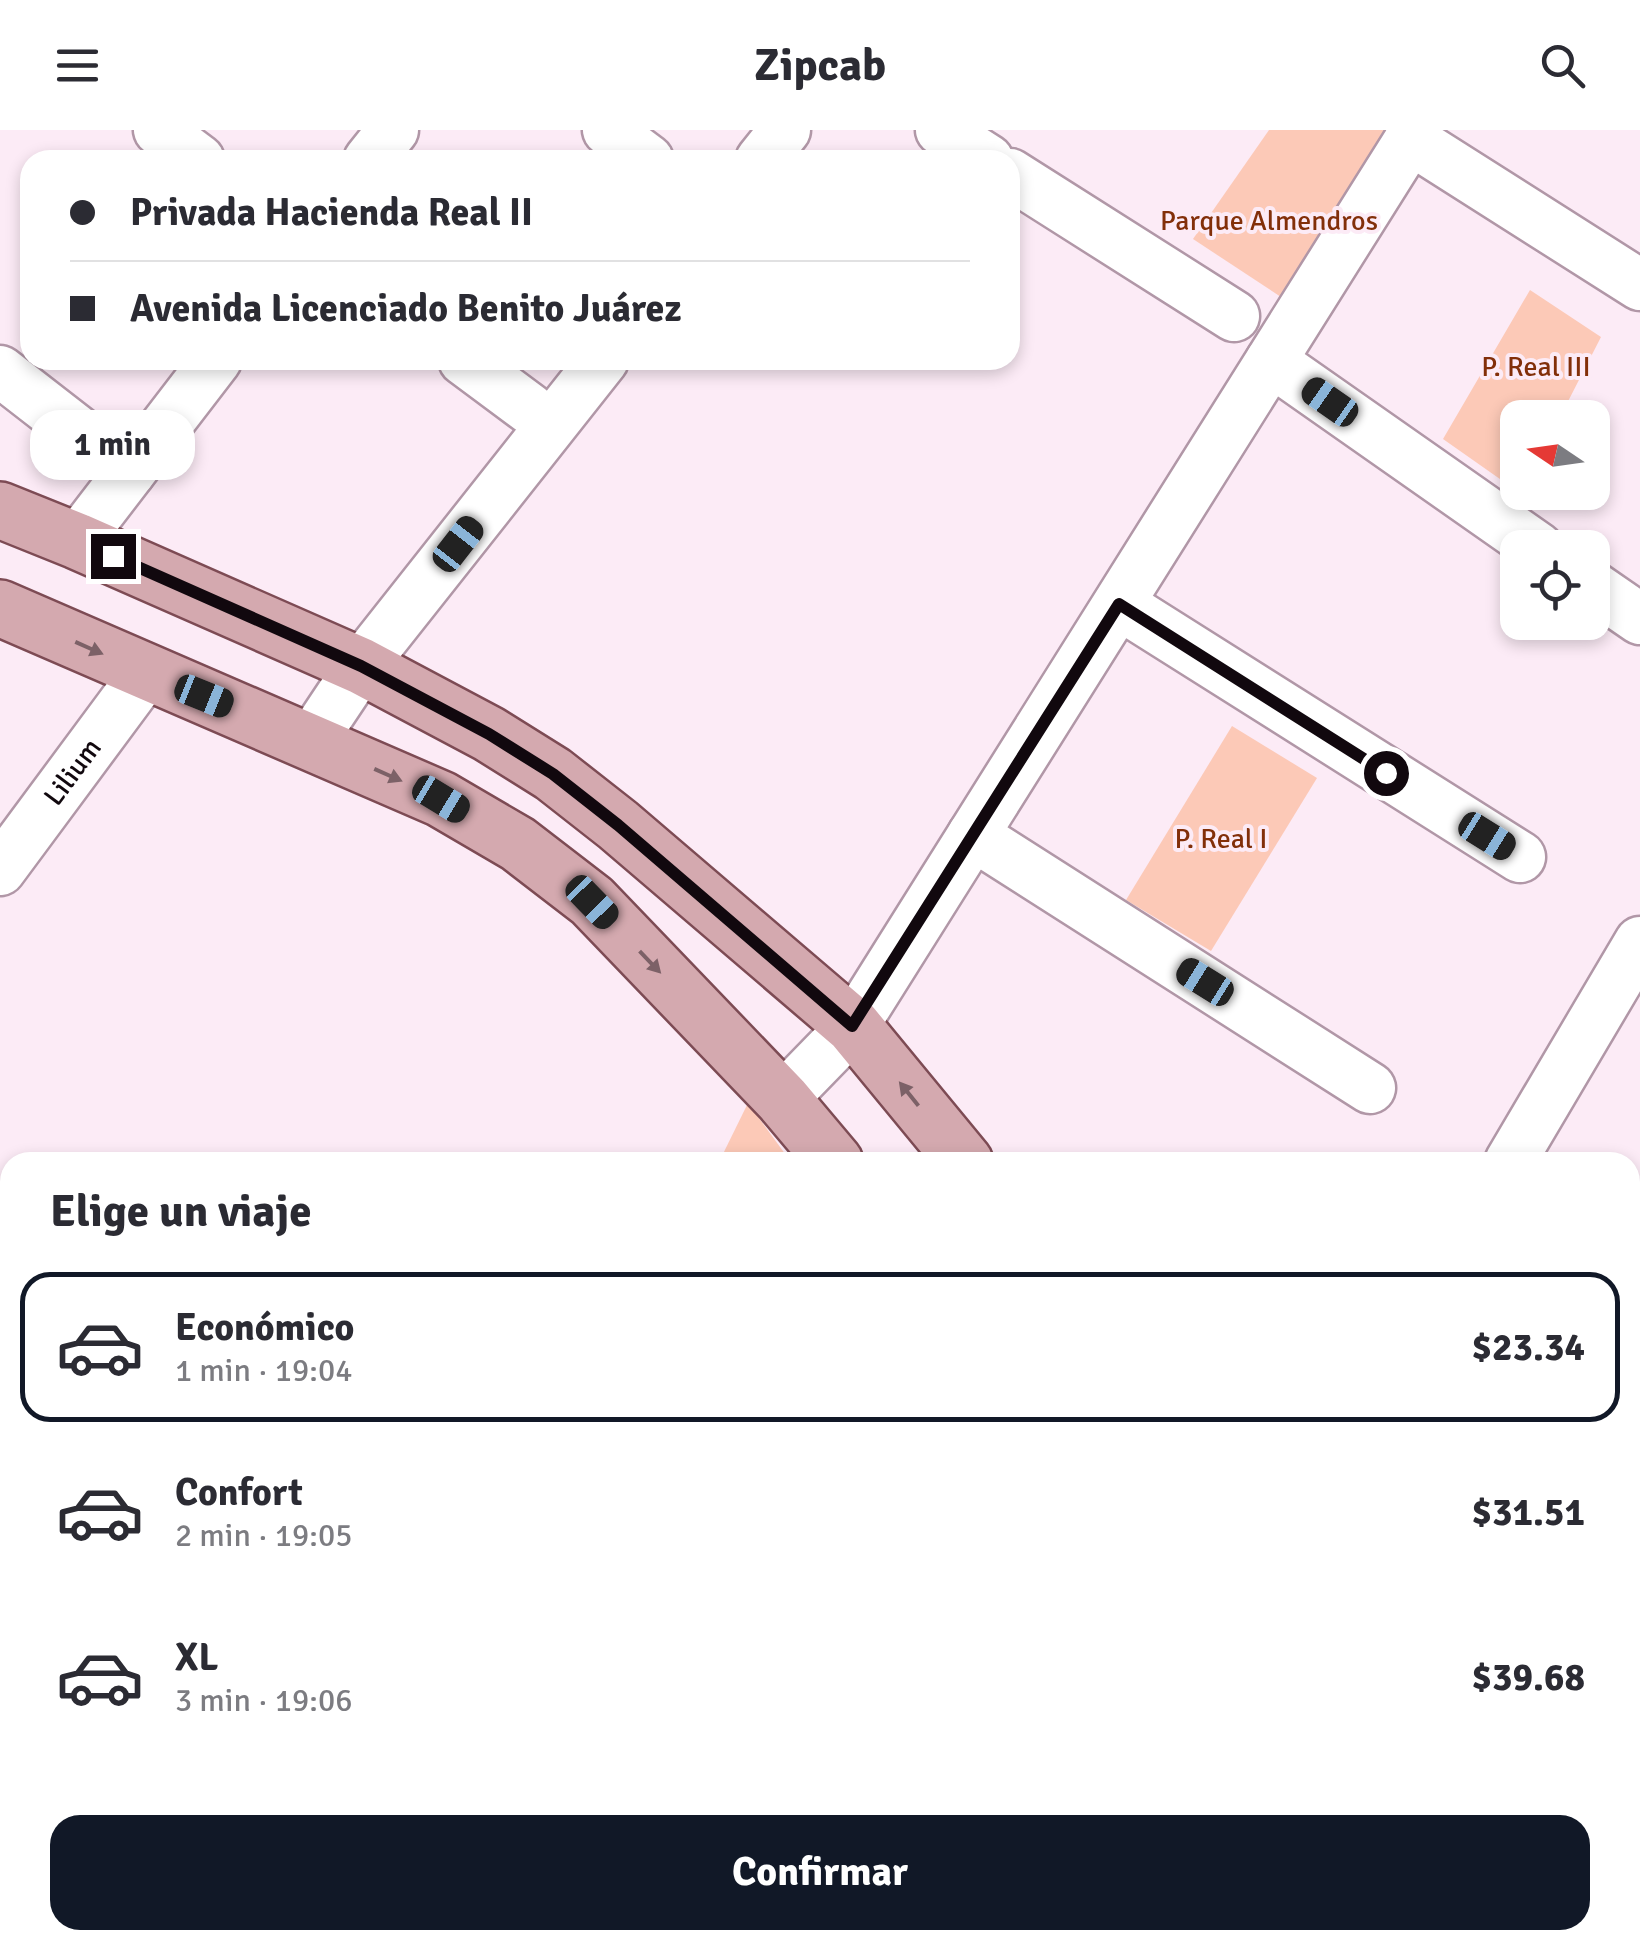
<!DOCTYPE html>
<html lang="es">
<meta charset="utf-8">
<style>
body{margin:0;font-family:Signika,sans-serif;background:#f7f7f7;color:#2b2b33;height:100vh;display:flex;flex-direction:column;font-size:38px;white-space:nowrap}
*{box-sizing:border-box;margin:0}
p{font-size:32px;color:#7c7c81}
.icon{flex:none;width:55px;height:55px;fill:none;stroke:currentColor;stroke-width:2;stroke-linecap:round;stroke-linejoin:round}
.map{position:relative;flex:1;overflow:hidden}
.panel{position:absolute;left:0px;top:1022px;width:1640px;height:798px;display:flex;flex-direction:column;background:#fff;border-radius:30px 30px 0 0;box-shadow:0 5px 15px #0003}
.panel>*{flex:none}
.top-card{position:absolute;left:20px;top:20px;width:1000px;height:220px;border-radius:30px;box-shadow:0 5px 15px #0003;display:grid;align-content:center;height:220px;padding:0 50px;background:#fff}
.needle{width:65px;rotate:283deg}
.buttons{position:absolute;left:1500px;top:270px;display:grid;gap:20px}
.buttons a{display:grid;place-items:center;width:110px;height:110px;border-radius:20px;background:#fff;box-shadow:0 5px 15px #0003;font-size:50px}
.end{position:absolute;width:45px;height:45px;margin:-22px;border:12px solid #11080e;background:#fff;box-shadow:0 0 0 5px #fff}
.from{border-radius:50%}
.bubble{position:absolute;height:70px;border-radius:30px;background:#fff;box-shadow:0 5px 15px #0003;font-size:32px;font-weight:700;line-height:70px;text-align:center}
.car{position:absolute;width:30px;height:60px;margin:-30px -15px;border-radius:12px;box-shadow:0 0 8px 2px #0007;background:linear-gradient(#222 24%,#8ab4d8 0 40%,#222 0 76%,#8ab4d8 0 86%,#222 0)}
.top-card b{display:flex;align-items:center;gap:35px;height:95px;font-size:38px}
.top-card b+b{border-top:2px solid #e1e1e2}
.top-card i{width:25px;height:25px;background:#2b2b33}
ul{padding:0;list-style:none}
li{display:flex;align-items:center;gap:30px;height:150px;margin:0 20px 15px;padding:0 30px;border:5px solid transparent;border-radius:30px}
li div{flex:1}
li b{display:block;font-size:38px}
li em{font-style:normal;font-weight:700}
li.active{border-color:#111827}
li>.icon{width:90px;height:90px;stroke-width:1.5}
h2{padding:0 50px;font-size:45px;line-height:120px}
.primary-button{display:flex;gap:20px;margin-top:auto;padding:20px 50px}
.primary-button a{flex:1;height:115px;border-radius:30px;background:#111827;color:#fff;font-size:40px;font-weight:700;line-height:115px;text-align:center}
header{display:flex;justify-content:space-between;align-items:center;height:130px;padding:0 50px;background:#fff;font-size:45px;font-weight:700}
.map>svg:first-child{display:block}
.green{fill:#fcc9b7}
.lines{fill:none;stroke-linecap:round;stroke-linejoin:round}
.minor-casing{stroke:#b197a7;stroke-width:55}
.major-casing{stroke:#7d4b54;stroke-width:60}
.minor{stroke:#fff;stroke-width:50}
.major{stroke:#d4a9af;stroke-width:55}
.oneway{fill:#7c6167}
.route{stroke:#11080e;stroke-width:12}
.labels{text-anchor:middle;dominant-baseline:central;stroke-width:8;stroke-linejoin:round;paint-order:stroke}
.park-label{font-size:28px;fill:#822f09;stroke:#fcebf6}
.street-label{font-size:28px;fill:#11080e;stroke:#fcebf6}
</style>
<header><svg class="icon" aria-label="menu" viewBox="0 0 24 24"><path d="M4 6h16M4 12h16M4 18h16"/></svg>Zipcab<svg class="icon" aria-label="search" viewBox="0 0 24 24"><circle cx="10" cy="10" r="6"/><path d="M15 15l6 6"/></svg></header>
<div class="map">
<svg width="1640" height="1818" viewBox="0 0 1640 1818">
<rect width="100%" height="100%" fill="#fcebf6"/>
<!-- green -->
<g class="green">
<polygon points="1269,0 1392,0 1281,167 1193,109"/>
<polygon points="1530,160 1601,207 1560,287 1518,288 1517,361 1443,309"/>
<polygon points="1232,596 1317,648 1211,821 1126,770"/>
<polygon points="748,973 791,1032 719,1032"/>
</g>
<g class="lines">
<!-- minor casing -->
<g class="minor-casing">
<g id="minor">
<polyline points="159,0 199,30"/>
<polyline points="608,0 648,30"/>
<polyline points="941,0 988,30"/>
<polyline points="1410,9 1640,155"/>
<polyline points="369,30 393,0"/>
<polyline points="761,30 785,0"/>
<polyline points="1010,44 1234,186"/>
<polyline points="464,230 530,279"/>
<polyline points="1271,231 1538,418"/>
<polyline points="0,241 130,342"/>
<polyline points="77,411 216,230"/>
<polyline points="1592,456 1640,489"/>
<polyline points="1119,474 1520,727"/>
<polyline points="311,611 361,536 603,230"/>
<polyline points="973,705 1370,958"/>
<path id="s1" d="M0 740 146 543"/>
<polyline points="782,969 853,896 1416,0"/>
<polyline points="1510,1032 1640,812"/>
<polyline points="1630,1276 1640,1259"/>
<polyline points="1630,1719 1640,1703"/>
<polyline points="403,1818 408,1810"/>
<polyline points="731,1818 736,1810"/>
<polyline points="1027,1818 1032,1810"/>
<polyline points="1290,1818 1294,1810"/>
</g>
</g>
<!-- major casing -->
<g class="major-casing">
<g id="major">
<polyline points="0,380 77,411 361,536 489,604 553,644 618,695 853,896 965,1032"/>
<polyline points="0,478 441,669 518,714 592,771 782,969 835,1032"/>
<polyline points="1490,1810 1497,1818"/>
<polyline points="1621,1810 1627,1818"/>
</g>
</g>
<!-- minor -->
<use href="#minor" class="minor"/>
<!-- major -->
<use href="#major" class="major"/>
</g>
<!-- one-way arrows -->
<defs><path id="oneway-solid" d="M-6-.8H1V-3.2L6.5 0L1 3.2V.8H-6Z" transform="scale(2.5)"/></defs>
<g class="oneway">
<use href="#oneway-solid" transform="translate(89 518) rotate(24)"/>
<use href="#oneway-solid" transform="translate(388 645) rotate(24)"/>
<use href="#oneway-solid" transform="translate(650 832) rotate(46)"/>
<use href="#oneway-solid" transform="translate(909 964) rotate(-129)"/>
</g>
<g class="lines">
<!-- route -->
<polyline class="route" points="113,426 361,536 489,604 553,644 618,695 852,896 1119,474 1386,643"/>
</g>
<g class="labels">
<!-- park labels -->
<g class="park-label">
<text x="1269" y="91">Parque Almendros</text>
<text x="1536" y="237">P. Real III</text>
<text x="1221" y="709">P. Real I</text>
</g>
<!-- street labels -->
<g class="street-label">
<text stroke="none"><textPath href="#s1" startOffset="122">Lilium</textPath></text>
</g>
</g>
</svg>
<div class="buttons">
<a><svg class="needle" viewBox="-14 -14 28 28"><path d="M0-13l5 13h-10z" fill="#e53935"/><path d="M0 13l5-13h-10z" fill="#7c7c81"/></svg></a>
<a><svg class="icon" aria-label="locate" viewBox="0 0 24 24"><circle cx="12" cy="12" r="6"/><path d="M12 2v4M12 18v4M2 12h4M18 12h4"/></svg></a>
</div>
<i class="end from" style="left:1386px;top:643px"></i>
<i class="end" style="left:113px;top:426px"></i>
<div class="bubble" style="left:30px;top:280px;width:165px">1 min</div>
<i class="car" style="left:1330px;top:272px;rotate:305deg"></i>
<i class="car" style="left:458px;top:414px;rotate:38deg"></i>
<i class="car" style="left:204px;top:566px;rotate:112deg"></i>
<i class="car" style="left:441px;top:669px;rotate:121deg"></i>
<i class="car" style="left:1487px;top:706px;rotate:122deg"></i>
<i class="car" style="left:592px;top:772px;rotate:136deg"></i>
<i class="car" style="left:1205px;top:852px;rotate:302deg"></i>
<div class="top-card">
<b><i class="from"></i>Privada Hacienda Real II</b>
<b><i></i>Avenida Licenciado Benito Juárez</b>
</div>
<section class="panel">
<h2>Elige un viaje</h2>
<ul>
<li class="active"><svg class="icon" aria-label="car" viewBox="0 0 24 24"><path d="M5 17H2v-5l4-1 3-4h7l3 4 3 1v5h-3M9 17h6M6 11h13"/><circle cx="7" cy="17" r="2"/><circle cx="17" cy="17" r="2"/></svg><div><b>Económico</b><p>1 min · 19:04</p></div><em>$23.34</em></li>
<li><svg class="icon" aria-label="car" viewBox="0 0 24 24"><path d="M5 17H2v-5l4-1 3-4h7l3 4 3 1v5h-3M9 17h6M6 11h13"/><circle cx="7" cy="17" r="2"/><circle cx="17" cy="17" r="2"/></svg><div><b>Confort</b><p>2 min · 19:05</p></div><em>$31.51</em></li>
<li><svg class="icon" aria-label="car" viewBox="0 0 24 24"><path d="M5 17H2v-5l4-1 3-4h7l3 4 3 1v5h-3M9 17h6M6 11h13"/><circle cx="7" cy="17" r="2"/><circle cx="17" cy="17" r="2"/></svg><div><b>XL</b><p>3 min · 19:06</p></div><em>$39.68</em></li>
</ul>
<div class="primary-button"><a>Confirmar</a></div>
</section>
</div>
